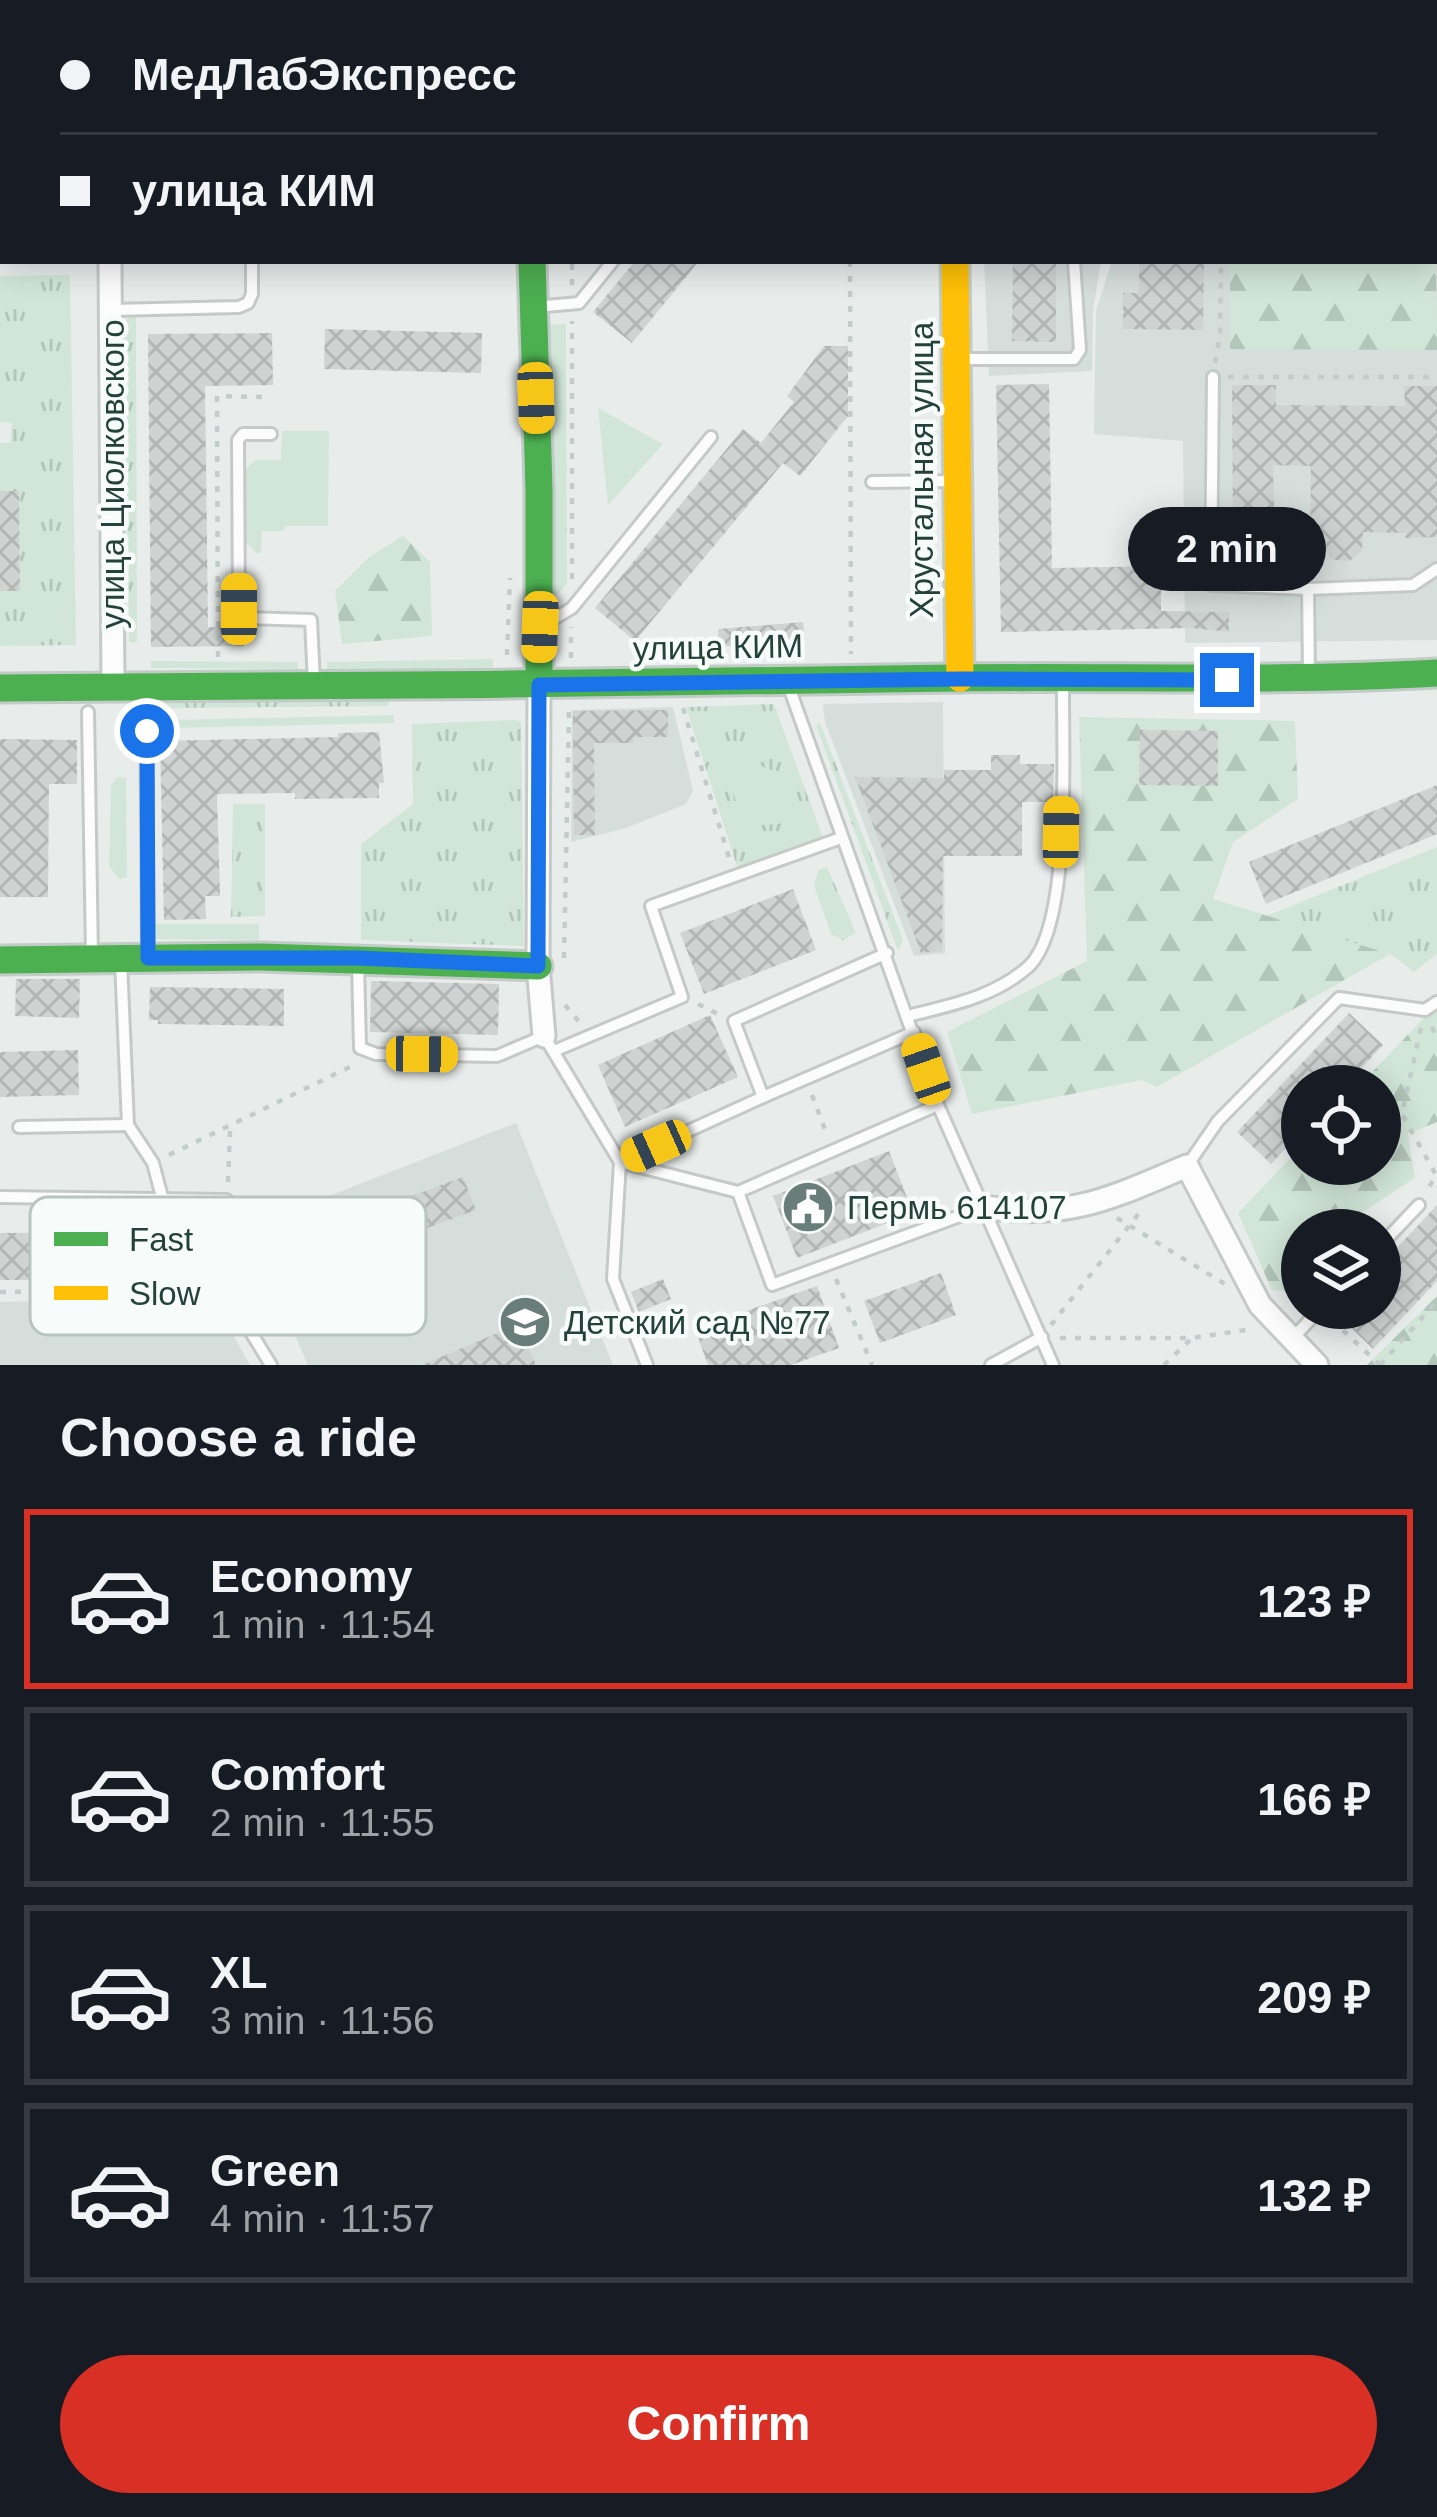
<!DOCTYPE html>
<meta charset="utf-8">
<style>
body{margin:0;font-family:Arial,sans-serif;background:#242831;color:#f1f3f6;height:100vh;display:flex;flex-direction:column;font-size:45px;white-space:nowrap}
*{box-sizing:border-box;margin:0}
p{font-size:39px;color:#9ea1a6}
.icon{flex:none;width:66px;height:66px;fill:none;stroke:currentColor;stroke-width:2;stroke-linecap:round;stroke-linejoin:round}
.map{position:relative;height:1365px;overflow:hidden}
.side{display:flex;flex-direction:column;background:#171b24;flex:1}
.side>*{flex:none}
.guide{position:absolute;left:0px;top:0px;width:1437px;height:264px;box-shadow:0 6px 30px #0003;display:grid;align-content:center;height:264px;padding:0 60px;background:#171b24}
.tools{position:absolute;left:1281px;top:1065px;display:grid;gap:24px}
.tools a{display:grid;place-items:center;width:120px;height:120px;border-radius:50%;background:#171b24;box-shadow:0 6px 30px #0003;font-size:60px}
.end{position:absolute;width:54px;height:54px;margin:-27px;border:15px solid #1a73e8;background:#fff;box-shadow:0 0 0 6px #fff}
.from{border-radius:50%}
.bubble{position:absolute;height:84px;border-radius:42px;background:#171b24;box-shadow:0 6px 30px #0003;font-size:39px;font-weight:700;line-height:84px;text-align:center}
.car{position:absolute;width:36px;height:72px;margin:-36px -18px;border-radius:15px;box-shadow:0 0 9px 3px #0007;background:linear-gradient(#f5c518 24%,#345 0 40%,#f5c518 0 76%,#345 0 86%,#f5c518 0)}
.guide b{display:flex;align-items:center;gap:42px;height:114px;font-size:45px}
.guide b+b{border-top:3px solid #363941}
.guide i{width:30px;height:30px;background:#f1f3f6}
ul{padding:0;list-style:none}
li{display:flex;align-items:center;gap:36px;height:180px;margin:0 24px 18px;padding:0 36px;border:6px solid #363941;border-radius:0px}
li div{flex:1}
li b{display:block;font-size:45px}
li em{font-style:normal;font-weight:700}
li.selected{border-color:#d93025}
li>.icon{width:108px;height:108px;stroke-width:1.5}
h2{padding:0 60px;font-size:54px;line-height:144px}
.action{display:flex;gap:24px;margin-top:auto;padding:24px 60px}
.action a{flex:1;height:138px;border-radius:72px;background:#d93025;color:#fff;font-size:48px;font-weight:700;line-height:138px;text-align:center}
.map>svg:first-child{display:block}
.built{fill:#d6dedb}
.grass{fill:url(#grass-tufts)}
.forest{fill:url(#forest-firs)}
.green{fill:#d1e6d8}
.building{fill:url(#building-cross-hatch)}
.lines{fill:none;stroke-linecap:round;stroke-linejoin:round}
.lane-casing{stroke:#c5cac8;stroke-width:16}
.street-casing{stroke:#c5cac8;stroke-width:27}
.fast-casing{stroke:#c3cbc8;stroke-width:33}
.slow-casing{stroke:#c3cbc8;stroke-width:33}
.path{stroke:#c3ccca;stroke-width:4.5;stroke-dasharray:6 9;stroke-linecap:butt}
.lane{stroke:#fcfcfc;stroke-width:10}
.street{stroke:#fcfcfc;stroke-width:21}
.fast{stroke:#4caf50;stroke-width:27}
.slow{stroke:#ffc107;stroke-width:27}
.route{stroke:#1a73e8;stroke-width:15}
.labels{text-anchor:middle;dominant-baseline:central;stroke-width:9;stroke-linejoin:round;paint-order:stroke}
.street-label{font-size:33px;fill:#24423a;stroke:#f7fbf9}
.poi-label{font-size:33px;fill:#24423a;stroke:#f7fbf9;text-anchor:start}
.key{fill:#f7fbf9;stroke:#b8c4c0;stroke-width:3}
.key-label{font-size:33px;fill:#24423a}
</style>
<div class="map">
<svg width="1437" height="1365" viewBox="0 0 1437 1365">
<defs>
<pattern id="grass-tufts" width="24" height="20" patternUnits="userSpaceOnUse" patternTransform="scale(3)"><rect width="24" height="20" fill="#d1e6d8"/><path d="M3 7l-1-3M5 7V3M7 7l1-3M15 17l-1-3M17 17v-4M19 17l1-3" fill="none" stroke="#b3c6ba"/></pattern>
<pattern id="forest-firs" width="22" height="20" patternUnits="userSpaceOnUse" patternTransform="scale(3)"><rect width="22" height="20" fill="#d1e6d8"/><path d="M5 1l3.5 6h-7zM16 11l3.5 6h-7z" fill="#b3c6ba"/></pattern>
<pattern id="building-cross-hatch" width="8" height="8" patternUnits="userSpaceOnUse" patternTransform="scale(3)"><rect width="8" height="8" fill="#cfd4d2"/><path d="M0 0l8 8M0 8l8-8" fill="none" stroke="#b2b7b5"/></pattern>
</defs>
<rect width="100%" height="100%" fill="#e8edeb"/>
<!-- built -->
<g class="built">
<polygon points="1199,0 1437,0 1437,640 1185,643 1183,441 1094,434 1096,310 1112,261 1434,261 1434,3 1199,3"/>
<polygon points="984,261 1101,261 1093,310 1092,371 989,376"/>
<polygon points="943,702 945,953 914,956 825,722 823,704"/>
<polygon points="673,707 693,791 686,804 626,828 571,842 572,710"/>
<polygon points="516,1123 613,1365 308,1365 247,1228"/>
<polygon points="212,1298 250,1365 0,1365 0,1302"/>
</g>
<!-- grass -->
<g class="grass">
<polygon points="70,275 76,645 0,646 0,591 20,590 19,491 0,491 0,443 10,443 12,423 0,422 0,276"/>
<polygon points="136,315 137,642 129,642 124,323 129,316"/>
<polygon points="493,659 493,668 327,671 327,662"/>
<polygon points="151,661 298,662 298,669 151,668"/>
<polygon points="389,699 389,706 157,708 157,701"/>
<polygon points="774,704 824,841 738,869 686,707"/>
<polygon points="394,715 394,723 170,728 170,720"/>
<polygon points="516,720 521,722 524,946 361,940 361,844 413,804 412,724"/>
<polygon points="820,723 903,940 898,951 816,725"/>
<polygon points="233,804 265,804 265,916 231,917"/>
<polygon points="1437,847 1437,954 1414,972 1390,954 1266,916"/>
<polygon points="827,867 856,933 843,940 831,934 814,886 818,870"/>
<polygon points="153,924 259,924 259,940 153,939"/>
</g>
<!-- forest -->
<g class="forest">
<polygon points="1434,128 1437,350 1230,349 1230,261 1434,261"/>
<polygon points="566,324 567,584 553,599 548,325"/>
<polygon points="403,536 430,562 432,636 342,644 335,591 369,557"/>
<polygon points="1079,717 1295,721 1298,799 1233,842 1213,899 1390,954 1157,1087 1141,1080 972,1114 947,1032 1087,961"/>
<polygon points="1437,1004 1437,1122 1408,1134 1415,1178 1335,1230 1302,1230 1302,1293 1272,1290 1238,1213 1302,1146 1302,1164 1380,1164 1380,1086 1359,1086"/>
<polygon points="1437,1296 1437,1365 1367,1365"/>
</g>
<!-- green -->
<g class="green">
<polygon points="598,408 663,444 608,505"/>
<polygon points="282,431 329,431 328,526 285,526 284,531 262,531 261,553 256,553 246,542 246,469 255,460 281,460"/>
<polygon points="751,762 779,773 789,794 780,824 742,826 731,783"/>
<polygon points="117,777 126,778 127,877 119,879 109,866 111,786"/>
</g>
<!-- building -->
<g class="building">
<polygon points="635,261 699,261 632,343 593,312"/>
<polygon points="1013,261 1056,261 1056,342 1012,341"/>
<polygon points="1139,261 1204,261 1203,330 1123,329 1123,293 1139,293"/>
<polygon points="325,329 482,333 481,373 324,369"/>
<polygon points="272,333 273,385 205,386 208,627 244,628 244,646 151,647 148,334"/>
<polygon points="824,346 848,346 848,416 800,476 783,463 635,641 595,608 743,429 761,443 794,402 787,396"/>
<polygon points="1049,384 1052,568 1161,566 1161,611 1229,612 1229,632 1192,628 1001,632 996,385"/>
<polygon points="1232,385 1276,385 1276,405 1405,406 1404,386 1437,386 1437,537 1405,538 1406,533 1363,532 1362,551 1348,562 1331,559 1324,547 1323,534 1310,534 1311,466 1273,465 1275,538 1233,541"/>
<polygon points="0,491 19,491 20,591 0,591"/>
<polygon points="803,622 805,640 719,647 718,629"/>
<polygon points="668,710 668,737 634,737 634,743 594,743 595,835 574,835 573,711"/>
<polygon points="1140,730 1218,731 1218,786 1139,785"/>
<polygon points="379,732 384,783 379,783 379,798 295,799 295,793 217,794 220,896 205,896 206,919 164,920 160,741 338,737 338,733"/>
<polygon points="0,739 77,740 77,784 49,784 48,897 0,897"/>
<polygon points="991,755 1020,755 1020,764 1054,764 1053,802 1022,802 1022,856 943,856 942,951 921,953 855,777 944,778 944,770 991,770"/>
<polygon points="1437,785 1437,834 1266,904 1249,862"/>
<polygon points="793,889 816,950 704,994 680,933"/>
<polygon points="16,979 80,979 79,1018 15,1016"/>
<polygon points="371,981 499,984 498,1035 370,1032"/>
<polygon points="150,987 284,989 284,1026 158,1024 158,1020 149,1020"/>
<polygon points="1349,1013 1383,1045 1345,1086 1302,1086 1302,1131 1271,1164 1237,1132"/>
<polygon points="710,1015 738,1077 625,1127 598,1065"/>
<polygon points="78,1050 79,1095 0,1097 0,1052"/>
<polygon points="889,1151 913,1213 797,1258 773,1196"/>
<polygon points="463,1177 476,1210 316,1269 303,1236"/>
<polygon points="1437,1205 1437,1281 1373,1349 1331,1308 1380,1308 1380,1266"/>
<polygon points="212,1232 213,1279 0,1280 0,1233"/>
<polygon points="941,1273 956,1315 880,1343 864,1301"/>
<polygon points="663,1279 671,1299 639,1312 631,1292"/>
<polygon points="817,1286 839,1348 791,1365 708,1365 695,1329"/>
<polygon points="519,1324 536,1365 422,1365"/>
</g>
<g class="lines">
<!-- lane casing -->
<g class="lane-casing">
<g id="lane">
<polyline points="419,0 420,3"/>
<polyline points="1179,0 1179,3"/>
<polyline points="294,3 294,0"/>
<polyline points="581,3 584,0"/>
<polyline points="534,307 579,303 613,261"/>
<polyline points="111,310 239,307 248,303 252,294 252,261"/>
<polyline points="961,359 1074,359 1080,350 1074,261"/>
<polyline points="1213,377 1211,585 1308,589 1413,585 1437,569"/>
<polyline points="271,434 243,434 238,440 239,609 249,618 311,620 314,683"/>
<polyline points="872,482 954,481"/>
<polyline points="1308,589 1309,675"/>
<polyline points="542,626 572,608 711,437"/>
<polyline points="789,687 938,1105 1053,1365"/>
<polyline points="146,705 148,954"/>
<polyline points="88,712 92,955"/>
<polyline points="121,961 128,1125 153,1163 162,1197"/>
<polyline points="358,961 360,1048 376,1054 497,1056 544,1036 620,1162 613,1279 647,1365"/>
<path d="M908 1016C951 1005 994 997 1028 967 1073 926 1062 744 1063 682"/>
<polyline points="554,1051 682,997 651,906 841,838"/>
<polyline points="763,1097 914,1032"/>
<polyline points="19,1127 128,1125"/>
<polyline points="620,1162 738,1192 772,1285 984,1207"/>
<polyline points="620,1162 763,1097 734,1021 887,953"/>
<polyline points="1187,1166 1218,1121 1339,998 1425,1010 1437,1002"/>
<polyline points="738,1192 938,1105"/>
<polyline points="0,1197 227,1200 225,1290 271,1365"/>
<polyline points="1380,1246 1419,1205"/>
<polyline points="1292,1339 1321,1308"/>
<polyline points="991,1365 1042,1337"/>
</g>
</g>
<!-- street casing -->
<g class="street-casing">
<g id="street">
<polyline points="106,0 106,3"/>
<polyline points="110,261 113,687"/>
<polyline points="539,685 538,966 544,1036"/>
<path d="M984 1207C1069 1220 1111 1198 1187 1166L1260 1305 1317 1365"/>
</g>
</g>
<!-- fast casing -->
<g class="fast-casing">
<g id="fast">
<polyline points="532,0 532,3"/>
<polyline points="532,261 539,488 539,685"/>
<path d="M0 688C318 687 637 683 955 678 1116 676 1276 682 1437 673"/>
<polyline points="0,960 261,957 538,966"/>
</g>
</g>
<!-- slow casing -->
<g class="slow-casing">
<g id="slow">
<polyline points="951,0 951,3"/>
<polyline points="955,261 960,678"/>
</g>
</g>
<!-- path -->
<g class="path">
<polyline points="502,3 502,0"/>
<polyline points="817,3 820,0"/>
<polyline points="853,3 853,0"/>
<polyline points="1434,120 1437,120"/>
<polyline points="850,261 851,654"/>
<polyline points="572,285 572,261"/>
<polyline points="1215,363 1220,336 1221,261"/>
<polyline points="1228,377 1437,377"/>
<polyline points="572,579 572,321"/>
<polyline points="507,655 510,578"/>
<polyline points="218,657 217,396 263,397"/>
<polyline points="571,658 571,627"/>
<polyline points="683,708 731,864"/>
<polyline points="564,958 569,712"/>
<polyline points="698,1004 720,1015"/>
<polyline points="565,1005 581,1024"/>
<polyline points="1432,1027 1437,1040"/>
<polyline points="1421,1028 1402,1114 1436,1175 1428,1189"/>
<polyline points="812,1095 827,1135"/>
<polyline points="169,1155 358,1063"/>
<polyline points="228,1182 230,1128"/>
<polyline points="1117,1218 1225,1284"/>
<polyline points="836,1279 872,1365"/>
<polyline points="0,1292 207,1290"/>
<polyline points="1332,1320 1380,1365"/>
<polyline points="1051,1325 1140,1212"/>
<polyline points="1060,1338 1192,1338 1252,1329"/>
<polyline points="1164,1365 1192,1338"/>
<polyline points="1380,1365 1437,1301"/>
</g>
<!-- lane -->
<use href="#lane" class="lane"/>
<!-- street -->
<use href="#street" class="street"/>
<!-- fast -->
<use href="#fast" class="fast"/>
<!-- slow -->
<use href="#slow" class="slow"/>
</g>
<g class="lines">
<!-- route -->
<polyline class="route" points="147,731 148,958 358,958 538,966 539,685 960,679 1227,680"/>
</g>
<!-- icons -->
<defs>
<g id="civic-disc" transform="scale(2.7)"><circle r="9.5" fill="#697e78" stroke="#f7fbf9"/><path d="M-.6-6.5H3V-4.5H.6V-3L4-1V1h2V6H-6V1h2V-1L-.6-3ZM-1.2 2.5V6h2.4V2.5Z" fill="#fff"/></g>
<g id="school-disc" transform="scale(2.7)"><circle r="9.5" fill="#697e78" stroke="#f7fbf9"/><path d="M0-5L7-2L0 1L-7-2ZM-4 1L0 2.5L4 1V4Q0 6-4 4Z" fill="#fff"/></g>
</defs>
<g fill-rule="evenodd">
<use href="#civic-disc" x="808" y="1207"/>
<use href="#school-disc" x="525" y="1322"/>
</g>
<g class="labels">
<!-- street labels -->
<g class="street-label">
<text transform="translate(921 470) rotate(-90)">Хрустальная улица</text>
<text transform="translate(112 474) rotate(-90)">улица Циолковского</text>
<text transform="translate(718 647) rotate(-1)">улица КИМ</text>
</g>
<!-- poi labels -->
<g class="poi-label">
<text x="847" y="1207">Пермь 614107</text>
<text x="564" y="1322">Детский сад №77</text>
</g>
</g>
<!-- legend -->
<rect x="30" y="1197" width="396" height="138" rx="18" class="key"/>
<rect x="54" y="1232" width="54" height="14" fill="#4caf50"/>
<rect x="54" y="1286" width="54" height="14" fill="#ffc107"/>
<g class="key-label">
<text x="129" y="1251">Fast</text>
<text x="129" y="1305">Slow</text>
</g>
</svg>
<div class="tools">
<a><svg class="icon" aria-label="locate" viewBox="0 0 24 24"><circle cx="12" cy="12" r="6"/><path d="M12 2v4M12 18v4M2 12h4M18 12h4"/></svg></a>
<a><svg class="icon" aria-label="layers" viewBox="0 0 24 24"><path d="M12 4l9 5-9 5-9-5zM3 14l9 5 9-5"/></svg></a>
</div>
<i class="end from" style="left:147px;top:731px"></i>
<i class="end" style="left:1227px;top:680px"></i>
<div class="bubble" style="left:1128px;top:507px;width:198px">2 min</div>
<i class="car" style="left:536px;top:398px;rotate:178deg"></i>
<i class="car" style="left:239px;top:609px;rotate:0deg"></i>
<i class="car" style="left:540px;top:627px;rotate:182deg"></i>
<i class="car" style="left:1061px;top:832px;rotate:1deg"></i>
<i class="car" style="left:422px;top:1054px;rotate:91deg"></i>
<i class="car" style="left:926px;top:1069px;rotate:341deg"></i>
<i class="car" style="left:656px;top:1146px;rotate:246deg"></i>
<div class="guide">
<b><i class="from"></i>МедЛабЭкспресс</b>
<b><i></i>улица КИМ</b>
</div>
</div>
<section class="side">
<h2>Choose a ride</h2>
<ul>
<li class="selected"><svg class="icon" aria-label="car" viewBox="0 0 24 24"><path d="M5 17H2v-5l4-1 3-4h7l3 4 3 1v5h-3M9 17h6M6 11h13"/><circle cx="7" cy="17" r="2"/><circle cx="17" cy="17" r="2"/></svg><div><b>Economy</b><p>1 min · 11:54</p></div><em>123 ₽</em></li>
<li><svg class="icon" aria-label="car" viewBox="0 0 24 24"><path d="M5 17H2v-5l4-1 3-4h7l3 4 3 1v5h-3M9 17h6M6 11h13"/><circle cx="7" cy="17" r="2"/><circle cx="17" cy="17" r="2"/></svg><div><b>Comfort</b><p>2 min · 11:55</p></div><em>166 ₽</em></li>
<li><svg class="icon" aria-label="car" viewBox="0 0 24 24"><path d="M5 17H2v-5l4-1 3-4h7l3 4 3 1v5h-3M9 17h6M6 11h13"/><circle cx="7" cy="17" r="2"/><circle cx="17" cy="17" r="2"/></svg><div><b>XL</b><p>3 min · 11:56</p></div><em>209 ₽</em></li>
<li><svg class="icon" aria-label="car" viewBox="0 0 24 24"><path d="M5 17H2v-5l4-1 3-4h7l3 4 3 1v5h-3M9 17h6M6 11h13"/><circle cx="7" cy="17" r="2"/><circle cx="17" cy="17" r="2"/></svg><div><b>Green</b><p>4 min · 11:57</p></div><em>132 ₽</em></li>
</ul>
<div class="action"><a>Confirm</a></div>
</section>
